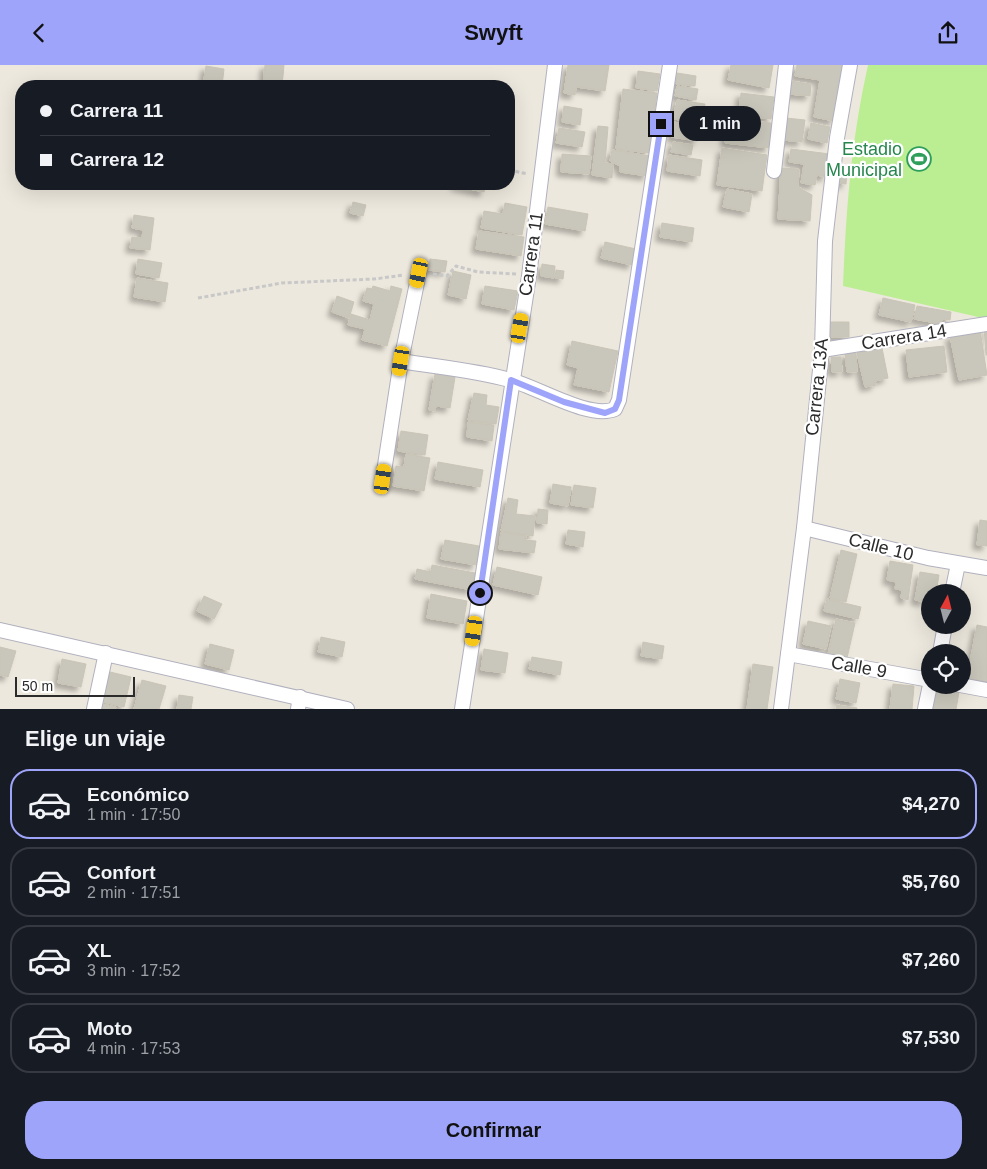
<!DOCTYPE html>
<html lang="es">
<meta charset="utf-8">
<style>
body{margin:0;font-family:Arial,sans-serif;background:#242831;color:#f1f3f6;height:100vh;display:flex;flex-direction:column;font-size:19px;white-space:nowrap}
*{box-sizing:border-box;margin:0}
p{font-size:16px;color:#9ea1a6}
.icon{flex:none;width:28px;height:28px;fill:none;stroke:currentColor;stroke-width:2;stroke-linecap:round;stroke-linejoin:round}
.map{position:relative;height:644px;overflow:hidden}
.sheet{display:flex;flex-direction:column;background:#171b24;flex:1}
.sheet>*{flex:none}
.banner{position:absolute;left:15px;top:15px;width:500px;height:110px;border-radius:20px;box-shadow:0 5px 20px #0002;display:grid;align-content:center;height:110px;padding:0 25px;background:#171b24}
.needle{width:32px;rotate:7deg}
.controls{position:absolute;left:921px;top:519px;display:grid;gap:10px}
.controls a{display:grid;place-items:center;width:50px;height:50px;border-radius:50%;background:#171b24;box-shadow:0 5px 20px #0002;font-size:25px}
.scale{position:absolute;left:15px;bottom:12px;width:120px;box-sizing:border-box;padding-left:5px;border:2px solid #2b2b2b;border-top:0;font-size:14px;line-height:18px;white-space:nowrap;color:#2b2b2b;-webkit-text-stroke:4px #fff;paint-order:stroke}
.end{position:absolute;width:22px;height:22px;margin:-11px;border:6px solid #9ea4fa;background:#111;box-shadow:0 0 0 2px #111}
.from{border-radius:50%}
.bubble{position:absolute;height:35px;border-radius:18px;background:#171b24;box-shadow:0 5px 20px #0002;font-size:16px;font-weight:600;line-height:35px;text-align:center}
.car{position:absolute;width:15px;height:30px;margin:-15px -8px;border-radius:6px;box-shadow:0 0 4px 1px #0007;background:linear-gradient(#f5c518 24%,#345 0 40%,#f5c518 0 76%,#345 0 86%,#f5c518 0)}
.banner b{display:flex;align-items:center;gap:18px;height:48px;font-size:19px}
.banner b+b{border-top:1px solid #363941}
.banner i{width:12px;height:12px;background:#f1f3f6}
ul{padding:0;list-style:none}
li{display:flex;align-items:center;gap:15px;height:70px;margin:0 10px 8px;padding:0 15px;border:2px solid #363941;border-radius:20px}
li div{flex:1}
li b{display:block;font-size:19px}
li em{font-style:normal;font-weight:600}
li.active{border-color:#9ea4fa}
li>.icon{width:45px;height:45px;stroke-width:1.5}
h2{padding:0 25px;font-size:22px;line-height:60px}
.button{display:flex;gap:10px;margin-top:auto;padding:10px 25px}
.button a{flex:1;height:58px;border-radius:20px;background:#9ea4fa;color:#111;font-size:20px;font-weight:600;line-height:58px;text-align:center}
header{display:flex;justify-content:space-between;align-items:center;height:65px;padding:0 25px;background:#9ea4fa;color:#111;font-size:22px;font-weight:600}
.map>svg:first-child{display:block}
.pitch{fill:#bbee92}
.building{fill:#c9c6bb;stroke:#c9c5b6;filter:url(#shadow)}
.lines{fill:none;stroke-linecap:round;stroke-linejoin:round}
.street-casing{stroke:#b1b1bf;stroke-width:16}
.path{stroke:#c8c8c8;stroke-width:3;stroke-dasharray:4 2.5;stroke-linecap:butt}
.street{stroke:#fff;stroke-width:14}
.route{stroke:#9ea4fa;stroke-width:6}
.labels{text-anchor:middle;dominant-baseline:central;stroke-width:4.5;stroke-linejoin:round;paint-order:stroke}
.leisure-label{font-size:18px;fill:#27864d;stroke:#fff;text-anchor:end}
.street-label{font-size:18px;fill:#2b2b2b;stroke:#fff}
</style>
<header><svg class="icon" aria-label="back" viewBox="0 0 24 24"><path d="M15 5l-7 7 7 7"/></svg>Swyft<svg class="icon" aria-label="share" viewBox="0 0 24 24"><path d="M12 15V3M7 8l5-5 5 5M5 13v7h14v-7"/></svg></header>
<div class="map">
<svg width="987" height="644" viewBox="0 0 987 644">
<defs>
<filter id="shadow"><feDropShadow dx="-4.5" dy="4.5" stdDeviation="2.5" flood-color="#0004"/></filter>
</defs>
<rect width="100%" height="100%" fill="#ede8dd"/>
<!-- pitch -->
<path class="pitch" d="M868 0H987V254L843 221C846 144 851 76 868 0Z"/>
<!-- building -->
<g class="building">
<polygon points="265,0 284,0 282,21 263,21"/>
<polygon points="568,0 609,0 605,26 576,22 575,30 564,28"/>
<polygon points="731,0 773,0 769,23 728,15"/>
<polygon points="797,0 843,0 834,56 814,52 820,15 795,11"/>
<polygon points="206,1 224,4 222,21 203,21"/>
<polygon points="638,6 660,9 657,26 636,23"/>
<polygon points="677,8 696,11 695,21 676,19"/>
<polygon points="790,16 811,19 810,31 788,29"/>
<polygon points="677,21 698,24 696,35 675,31"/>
<polygon points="623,24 657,28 649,88 616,84"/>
<polygon points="741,28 774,32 771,54 739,50"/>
<polygon points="677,35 705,39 702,58 673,54"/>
<polygon points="564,41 582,44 580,60 562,57"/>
<polygon points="786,53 805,55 802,77 783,75"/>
<polygon points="746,56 771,58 769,83 725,78 726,66 744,68"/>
<polygon points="673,57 699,61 697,76 671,72"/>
<polygon points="811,58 830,62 827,78 808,74"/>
<polygon points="598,61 608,62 605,98 613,99 612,113 592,110"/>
<polygon points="559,63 585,67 582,82 556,78"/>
<polygon points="673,77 693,80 691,90 671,87"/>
<polygon points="722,83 767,90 762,126 717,120"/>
<polygon points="791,84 830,89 826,112 817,110 815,120 801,118 804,99 789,97"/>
<polygon points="612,85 650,91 647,111 620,107 620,101 610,96"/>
<polygon points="562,89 591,91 589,109 561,107"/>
<polygon points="669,90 702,95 700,111 667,106"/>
<polygon points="781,103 799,104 798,122 812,130 810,156 778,154"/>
<polygon points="839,106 847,106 846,119 837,118"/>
<polygon points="455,119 486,119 484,127 455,121"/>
<polygon points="727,124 752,129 749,147 723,142"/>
<polygon points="353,137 366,140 363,151 350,148"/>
<polygon points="505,138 527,142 522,170 481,163 484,146 503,149"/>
<polygon points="548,142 588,149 585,166 545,159"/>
<polygon points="134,150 154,153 150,185 130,183 132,172 142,173 143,165 132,163"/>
<polygon points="662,158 694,163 692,177 660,172"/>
<polygon points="479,166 524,172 521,191 476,184"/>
<polygon points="605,177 636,184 632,200 601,193"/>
<polygon points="138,194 162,198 159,213 136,209"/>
<polygon points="430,194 447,196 445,207 428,205"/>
<polygon points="542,199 555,201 554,213 541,211"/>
<polygon points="556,205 564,206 563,214 555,213"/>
<polygon points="453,206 471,210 466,234 448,230"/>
<polygon points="137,213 168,218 165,237 134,232"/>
<polygon points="373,221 390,226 391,221 402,224 387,281 362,275 365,264 348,260 351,249 370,255 374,239 363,236 367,223 372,224"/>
<polygon points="485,221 518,226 514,245 482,239"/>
<polygon points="337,231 354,237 349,253 332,247"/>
<polygon points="883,233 915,240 911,257 879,250"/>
<polygon points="917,241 951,247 950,255 942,254 941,259 914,254"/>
<polygon points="830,257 849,257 849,272 831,272"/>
<polygon points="984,262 987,262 987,290 986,290"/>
<polygon points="980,265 987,310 959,315 950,271"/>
<polygon points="572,276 618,286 609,327 574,320 578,303 567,300"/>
<polygon points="944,281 947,307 909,312 906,285"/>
<polygon points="882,283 888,313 875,316 876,320 865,322 857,288"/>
<polygon points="856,288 857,307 847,307 845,289"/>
<polygon points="831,292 841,292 842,307 832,307"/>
<polygon points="435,309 455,312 450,343 436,341 435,346 429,345"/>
<polygon points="474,328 487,330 486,340 499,342 496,359 468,355"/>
<polygon points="468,357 494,360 492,376 467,372"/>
<polygon points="401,366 428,370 425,390 398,386"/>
<polygon points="406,389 430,393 424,426 393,421 396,401 404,402"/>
<polygon points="438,397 483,405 480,422 435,414"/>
<polygon points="553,419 571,422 568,441 550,438"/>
<polygon points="574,420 596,423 593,443 571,440"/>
<polygon points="508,433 518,435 516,449 535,451 533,471 501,466"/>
<polygon points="538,444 548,445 547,459 537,458"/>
<polygon points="980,455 987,456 987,481 977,480"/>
<polygon points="568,465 585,467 583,482 566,479"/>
<polygon points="501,467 526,471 525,475 536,476 534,488 499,484"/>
<polygon points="445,475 479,481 476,500 441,494"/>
<polygon points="841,485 857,489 846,537 830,533"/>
<polygon points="890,496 913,500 908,535 901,533 902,525 895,524 896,517 887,515"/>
<polygon points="432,500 475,508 472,525 415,514 417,504 431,507"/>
<polygon points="497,502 542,512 538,530 493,520"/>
<polygon points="920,507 939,510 936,528 926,530 925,537 915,535"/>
<polygon points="431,529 467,536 463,559 427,553"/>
<polygon points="204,531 222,539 214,554 197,546"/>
<polygon points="827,534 861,542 858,554 824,546"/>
<polygon points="836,554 855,558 847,593 828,589"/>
<polygon points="808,556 831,561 826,584 803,579"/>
<polygon points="977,560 987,562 987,617 967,613"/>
<polygon points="321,572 345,577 342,592 318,587"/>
<polygon points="643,577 664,581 662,594 641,591"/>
<polygon points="210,579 234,585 229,605 205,599"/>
<polygon points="0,582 16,586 8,612 0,610"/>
<polygon points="484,584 508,588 505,608 481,605"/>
<polygon points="532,592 562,597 560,610 529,604"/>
<polygon points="62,594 86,599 81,622 58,618"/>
<polygon points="753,599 773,602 767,644 747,644"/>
<polygon points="106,606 131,612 124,642 99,636"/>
<polygon points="840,614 860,618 856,638 836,634"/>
<polygon points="142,615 166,621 159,644 134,644"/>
<polygon points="893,619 914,621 912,644 890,644"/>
<polygon points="933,623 959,627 956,644 930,644"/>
<polygon points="179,630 193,632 191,644 177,644"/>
<polygon points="98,638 116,642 115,644 97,644"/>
<polygon points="837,640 857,643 857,644 836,644"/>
</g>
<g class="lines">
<!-- street casing -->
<g class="street-casing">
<g id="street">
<polyline points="774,106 786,0"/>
<polyline points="822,285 987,259"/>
<path d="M401 296C437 302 475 305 510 315 538 322 589 355 615 344L619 335 670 0"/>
<polyline points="383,413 401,296 419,208"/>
<polyline points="804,463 928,493 987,503"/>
<polyline points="952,528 958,499"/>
<polyline points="0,565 347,644"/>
<polyline points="940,588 945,560"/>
<polyline points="788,589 930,615"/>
<polyline points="960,620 987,625"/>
<polyline points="94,644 106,588"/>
<polyline points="298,644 300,632"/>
<polyline points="462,644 529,211 555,0"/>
<polyline points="781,644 804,463 822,285 825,176 837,73 850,0"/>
<polyline points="925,644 930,620"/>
</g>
</g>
<!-- path -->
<g class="path">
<polyline points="509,105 528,109"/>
<polyline points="433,209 447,211 456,201 478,207 516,209"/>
<polyline points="198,233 282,218 374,214 404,210"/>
</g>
<!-- street -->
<use href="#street" class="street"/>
</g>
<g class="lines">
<!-- route -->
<polyline class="route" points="480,528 511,315 564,337 605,348 615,344 619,335 661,59"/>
</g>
<!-- icons -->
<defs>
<g id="stadium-ring" transform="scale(1.25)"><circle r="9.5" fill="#fff" stroke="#2e9e5b" stroke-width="1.5"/><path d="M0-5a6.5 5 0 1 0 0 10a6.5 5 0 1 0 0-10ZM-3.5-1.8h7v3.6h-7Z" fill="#2e9e5b"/></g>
</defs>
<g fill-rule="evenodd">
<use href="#stadium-ring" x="919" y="94"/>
</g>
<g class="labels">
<!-- leisure labels -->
<g class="leisure-label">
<text x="902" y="84">Estadio<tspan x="902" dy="21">Municipal</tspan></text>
</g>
<!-- street labels -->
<g class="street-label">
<text transform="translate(531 189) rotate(-82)">Carrera 11</text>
<text transform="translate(904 272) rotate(-9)">Carrera 14</text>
<text transform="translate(817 322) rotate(-84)">Carrera 13A</text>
<text transform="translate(881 482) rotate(14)">Calle 10</text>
<text transform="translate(859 602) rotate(10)">Calle 9</text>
</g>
</g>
</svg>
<div class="controls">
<a><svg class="needle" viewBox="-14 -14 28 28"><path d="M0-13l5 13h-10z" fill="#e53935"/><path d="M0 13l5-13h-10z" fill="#9ea1a6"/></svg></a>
<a><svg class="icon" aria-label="locate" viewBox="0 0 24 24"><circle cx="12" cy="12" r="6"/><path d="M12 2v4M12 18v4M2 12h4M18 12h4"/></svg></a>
</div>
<div class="scale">50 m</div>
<i class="end from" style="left:480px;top:528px"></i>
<i class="end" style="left:661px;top:59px"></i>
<div class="bubble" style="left:679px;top:41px;width:82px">1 min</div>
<i class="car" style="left:419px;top:208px;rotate:192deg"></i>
<i class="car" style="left:520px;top:263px;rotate:10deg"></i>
<i class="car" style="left:401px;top:296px;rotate:189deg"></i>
<i class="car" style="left:383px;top:414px;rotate:8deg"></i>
<i class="car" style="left:474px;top:566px;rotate:188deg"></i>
<div class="banner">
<b><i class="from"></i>Carrera 11</b>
<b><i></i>Carrera 12</b>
</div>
</div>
<section class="sheet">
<h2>Elige un viaje</h2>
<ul>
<li class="active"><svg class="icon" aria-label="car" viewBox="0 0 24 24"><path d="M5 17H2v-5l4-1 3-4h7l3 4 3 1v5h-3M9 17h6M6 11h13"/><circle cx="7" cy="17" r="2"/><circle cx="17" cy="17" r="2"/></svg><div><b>Económico</b><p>1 min · 17:50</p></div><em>$4,270</em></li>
<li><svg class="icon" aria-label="car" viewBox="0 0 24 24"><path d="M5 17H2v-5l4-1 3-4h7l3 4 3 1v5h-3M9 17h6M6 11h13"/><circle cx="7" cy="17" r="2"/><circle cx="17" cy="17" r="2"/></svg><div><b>Confort</b><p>2 min · 17:51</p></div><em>$5,760</em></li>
<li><svg class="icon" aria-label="car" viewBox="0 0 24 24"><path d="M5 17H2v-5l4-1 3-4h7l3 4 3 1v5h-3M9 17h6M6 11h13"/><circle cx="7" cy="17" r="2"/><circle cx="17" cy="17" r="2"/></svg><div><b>XL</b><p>3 min · 17:52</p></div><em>$7,260</em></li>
<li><svg class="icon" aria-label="car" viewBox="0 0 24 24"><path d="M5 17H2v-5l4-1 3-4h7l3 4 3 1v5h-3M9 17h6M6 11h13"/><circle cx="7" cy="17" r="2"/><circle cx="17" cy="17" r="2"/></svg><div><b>Moto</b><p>4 min · 17:53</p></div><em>$7,530</em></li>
</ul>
<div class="button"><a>Confirmar</a></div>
</section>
